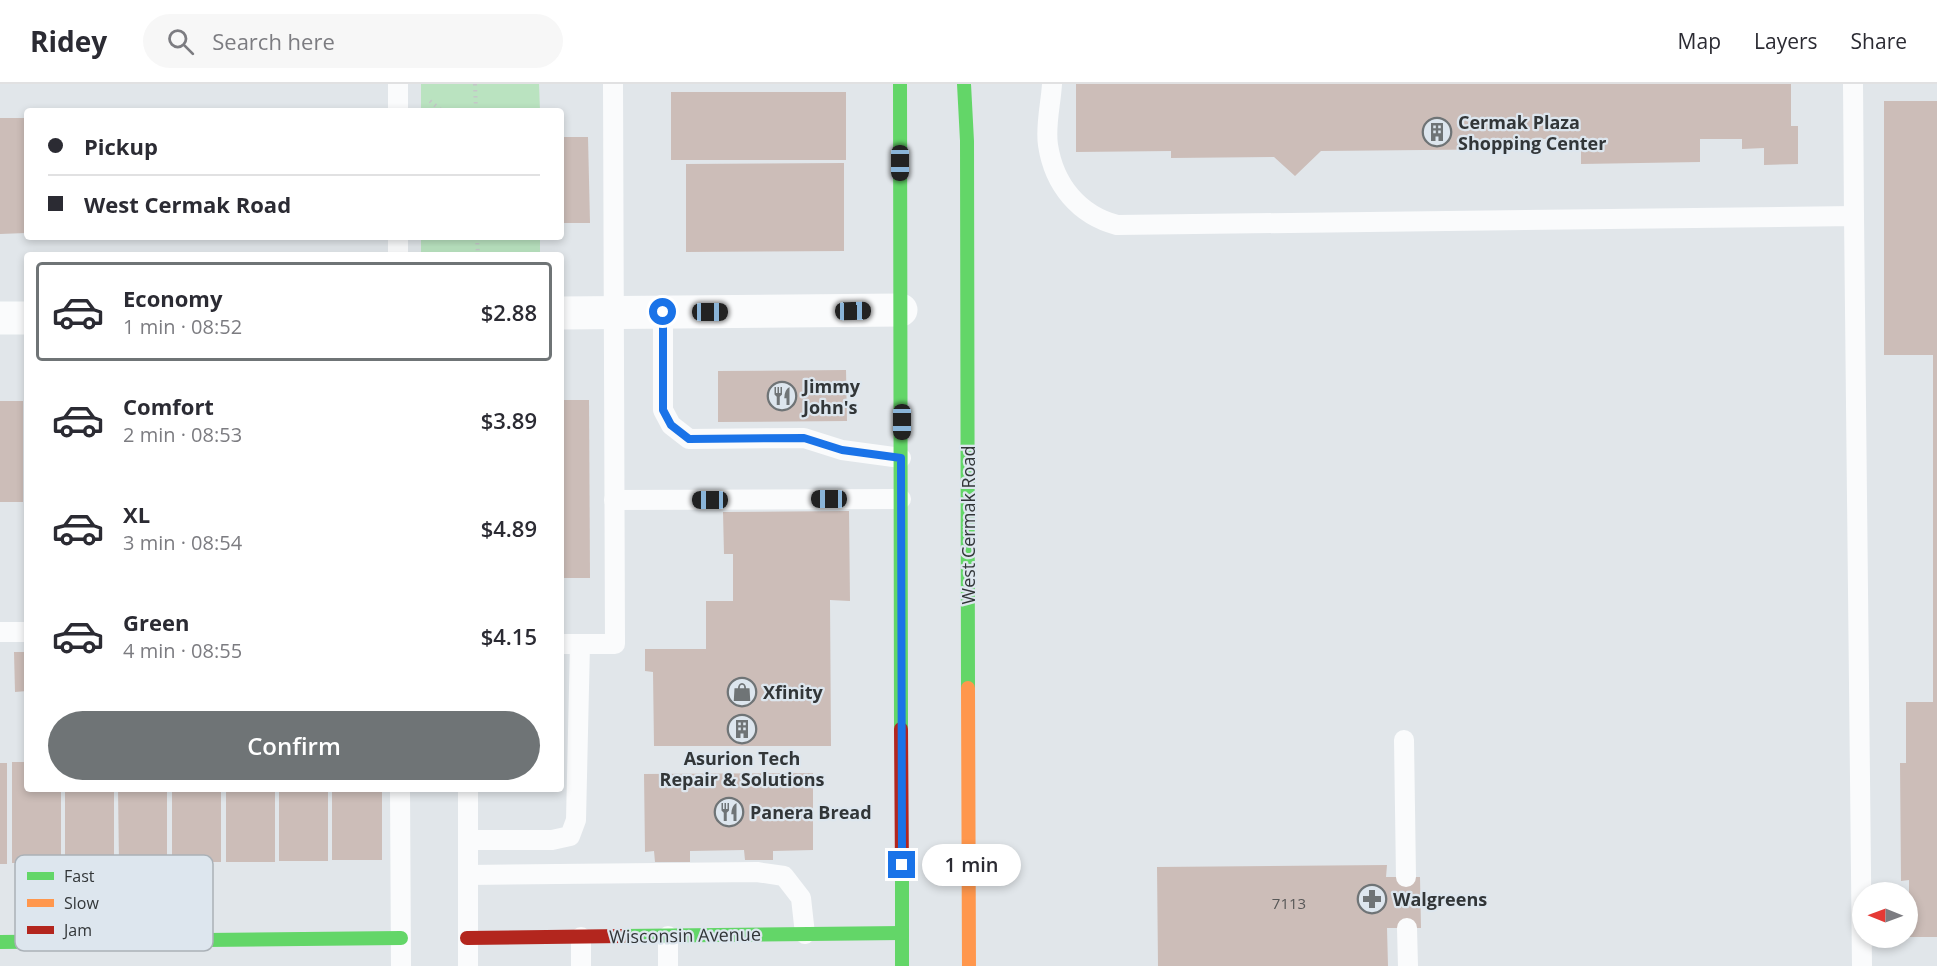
<!DOCTYPE html>
<meta charset="utf-8">
<style>
body{margin:0;font-family:"Open Sans",sans-serif;background:#f7f7f7;color:#2b2b33;height:100vh;display:flex;flex-direction:column;font-size:22px;white-space:nowrap}
*{box-sizing:border-box;margin:0}
p{font-size:20px;color:#7c7c81}
.icon{flex:none;width:33px;height:33px;fill:none;stroke:currentColor;stroke-width:2;stroke-linecap:round;stroke-linejoin:round}
.map{position:relative;flex:1;overflow:hidden}
.details{position:absolute;left:24px;top:168px;width:540px;height:540px;display:flex;flex-direction:column;background:#fff;border-radius:6px;box-shadow:0 3px 9px #0003}
.details>*{flex:none}
.guide{position:absolute;left:24px;top:24px;width:540px;height:132px;border-radius:6px;box-shadow:0 3px 9px #0003;display:grid;align-content:center;height:132px;padding:0 24px;background:#fff}
.needle{width:39px;rotate:271deg}
.controls{position:absolute;left:1852px;top:798px;display:grid;gap:12px}
.controls a{display:grid;place-items:center;width:66px;height:66px;border-radius:50%;background:#fff;box-shadow:0 3px 9px #0003;font-size:30px}
.end{position:absolute;width:27px;height:27px;margin:-14px;border:8px solid #1a73e8;background:#fff;box-shadow:0 0 0 3px #fff}
.from{border-radius:50%}
.bubble{position:absolute;height:42px;border-radius:21px;background:#fff;box-shadow:0 3px 9px #0003;font-size:20px;font-weight:600;line-height:42px;text-align:center}
.car{position:absolute;width:18px;height:36px;margin:-18px -9px;border-radius:8px;box-shadow:0 0 4px 2px #0007;background:linear-gradient(#222 24%,#8ab4d8 0 40%,#222 0 76%,#8ab4d8 0 86%,#222 0)}
.guide b{display:flex;align-items:center;gap:21px;height:57px;font-size:22px}
.guide b+b{border-top:2px solid #e1e1e2}
.guide i{width:15px;height:15px;background:#2b2b33}
ul{padding:10px 0 0;list-style:none}
li{display:flex;align-items:center;gap:18px;height:99px;margin:0 12px 9px;padding:0 12px;border:3px solid transparent;border-radius:6px}
li div{flex:1}
li b{display:block;font-size:22px}
li em{font-style:normal;font-weight:600}
li.current{border-color:#6f7476}
li>.icon{width:54px;height:54px;stroke-width:1.5}
.cta{display:flex;gap:12px;margin-top:auto;padding:12px 24px}
.cta a{flex:1;height:69px;border-radius:36px;background:#6f7476;color:#fff;font-size:24px;font-weight:600;line-height:69px;text-align:center}
header{display:flex;align-items:center;gap:36px;box-sizing:border-box;height:84px;padding:0 30px;background:#fff;border-bottom:2px solid #e1e1e2}
header strong{font-size:28px}
nav{display:flex;gap:33px;margin-inline-start:auto;font-size:21px}
.search{width:420px;height:54px;background:#f7f7f7;display:flex;align-items:center;gap:15px;box-sizing:border-box;padding:0 21px;border-radius:33px;color:#7c7c81;font-size:22px}
.map>svg:first-child{display:block}
.green{fill:#bae3c0}
.building{fill:#ccbdb8}
.lines{fill:none;stroke-linecap:round;stroke-linejoin:round}
.path{stroke:#c4c6c8;stroke-width:4;stroke-dasharray:1.5 4.5;stroke-linecap:butt}
.lane{stroke:#fafbfc;stroke-width:20}
.street{stroke:#fafbfc;stroke-width:33}
.fast{stroke:#63d668;stroke-width:14}
.slow{stroke:#ff974d;stroke-width:14}
.jam{stroke:#b3261e;stroke-width:14}
.route{stroke:#1a73e8;stroke-width:8}
.labels{text-anchor:middle;dominant-baseline:central;stroke-width:4.5;stroke-linejoin:round;paint-order:stroke}
.number-label{font-size:15px;fill:#585858}
.poi-label{font-size:18px;font-weight:bold;fill:#323638;stroke:#dde6ee;text-anchor:start}
.street-label{font-size:18px;fill:#323638;stroke:#dde6ee}
.key{fill:#dde6ee;stroke:#aab1b7;stroke-width:1.5}
.key-label{font-size:16px;fill:#323638}
</style>
<header>
<strong>Ridey</strong>
<div class="search"><svg class="icon" aria-label="search" viewBox="0 0 24 24"><circle cx="10" cy="10" r="6"/><path d="M15 15l6 6"/></svg>Search here</div>
<nav><a>Map</a><a>Layers</a><a>Share</a></nav>
</header>
<div class="map">
<svg width="1937" height="882" viewBox="0 0 1937 882">
<rect width="100%" height="100%" fill="#e1e6ea"/>
<!-- green -->
<g class="green">
<polygon points="421,0 539,0 540,27 421,27"/>
<rect x="421" y="153" width="119" height="18"/>
</g>
<!-- building -->
<g class="building">
<polygon points="1076,0 1791,0 1791,42 1798,42 1798,80 1764,81 1764,64 1742,65 1742,55 1700,55 1700,78 1581,80 1581,55 1539,55 1539,65 1321,67 1295,92 1274,73 1171,74 1171,67 1076,68"/>
<rect x="671" y="8" width="175" height="68"/>
<polygon points="1884,17 1937,17 1937,853 1909,853 1909,796 1901,797 1900,679 1906,679 1906,618 1933,618 1933,271 1884,271"/>
<polygon points="0,34 25,34 26,149 0,150"/>
<polygon points="561,53 588,53 590,139 561,139"/>
<polygon points="844,79 844,167 686,168 686,80"/>
<polygon points="846,286 847,337 718,338 718,287"/>
<polygon points="561,316 589,316 590,494 561,494"/>
<rect x="0" y="317" width="23" height="101"/>
<polygon points="849,427 850,517 830,516 831,662 654,662 653,588 645,587 645,565 706,565 706,517 733,517 733,470 724,470 723,428"/>
<polygon points="14,568 27,568 27,607 15,608"/>
<polygon points="12,678 27,678 27,705 61,705 61,779 12,779"/>
<rect x="0" y="679" width="7" height="101"/>
<polygon points="813,689 813,766 773,767 773,776 745,776 744,766 690,767 690,778 655,778 654,767 645,768 644,690"/>
<rect x="65" y="705" width="49" height="74"/>
<polygon points="118,705 167,705 167,779 119,779"/>
<rect x="172" y="705" width="49" height="73"/>
<rect x="226" y="705" width="49" height="73"/>
<rect x="279" y="705" width="49" height="72"/>
<rect x="332" y="705" width="50" height="71"/>
<polygon points="1387,781 1386,793 1420,793 1421,844 1387,844 1388,882 1158,882 1157,783"/>
</g>
<g class="lines">
<!-- path -->
<g class="path">
<polyline points="475,0 476,27"/>
<polyline points="430,17 442,27"/>
<polyline points="477,153 478,171"/>
</g>
<!-- lane -->
<g class="lane">
<polyline points="398,0 398,27"/>
<path d="M1052 0C1051 19 1045 42 1048 61 1054 101 1079 131 1117 141L1854 132 1862 882"/>
<polyline points="1853,0 1854,132"/>
<polyline points="398,153 398,171"/>
<polyline points="663,228 663,326 671,341 689,355 804,354 842,366 901,374"/>
<polyline points="614,416 901,415"/>
<polyline points="0,548 27,548"/>
<polyline points="561,560 615,560 613,0"/>
<polyline points="1404,656 1406,793"/>
<polyline points="400,705 401,882"/>
<polyline points="468,756 552,756 570,752 576,736 580,560"/>
<polyline points="468,791 757,788 784,792 801,814 805,850"/>
<polyline points="1407,844 1408,882"/>
<polyline points="468,882 468,705"/>
<polyline points="581,882 581,853"/>
<polyline points="668,882 668,852"/>
</g>
<!-- street -->
<g class="street">
<polyline points="561,229 901,226"/>
<polyline points="0,234 27,234"/>
</g>
<!-- fast -->
<g class="fast">
<polyline points="900,0 901,645"/>
<polyline points="964,0 967,57 968,604"/>
<polyline points="902,790 902,882"/>
<polyline points="623,852 902,849"/>
<polyline points="0,858 401,854"/>
</g>
<!-- slow -->
<polyline class="slow" points="968,604 969,882"/>
<!-- jam -->
<g class="jam">
<polyline points="901,645 902,790"/>
<polyline points="467,854 623,852"/>
</g>
</g>
<g class="lines">
<!-- route -->
<polyline class="route" points="663,228 663,326 671,341 689,355 804,354 842,366 901,374 902,781"/>
</g>
<!-- icons -->
<defs>
<g id="building-ring" transform="scale(1.5)"><circle r="9.5" fill="#dde6ee" stroke="#6f7476" stroke-width="1.5"/><path d="M-4-6H4V6H1V3H-1V6H-4ZM-2.5-4.3h1.7v1.8h-1.7ZM.8-4.3h1.7v1.8H.8ZM-2.5-1h1.7V.8h-1.7ZM.8-1h1.7V.8H.8Z" fill="#6f7476"/></g>
<g id="restaurant-ring" transform="scale(1.5)"><circle r="9.5" fill="#dde6ee" stroke="#6f7476" stroke-width="1.5"/><path d="M-5-6h1v4h1v-4h1v4h1v-4h1v5L-1.5 .5V6h-2V.5L-5-1ZM5-6V6H3V1.5H1.5Q1.5-4 5-6Z" fill="#6f7476"/></g>
<g id="shop-ring" transform="scale(1.5)"><circle r="9.5" fill="#dde6ee" stroke="#6f7476" stroke-width="1.5"/><path d="M-5-2.5h2.3a2.7 3.5 0 0 1 5.4 0H5L5.5 6h-11ZM-1.5-2.5h3a1.5 2.3 0 0 0-3 0Z" fill="#6f7476"/></g>
<g id="pharmacy-ring" transform="scale(1.5)"><circle r="9.5" fill="#dde6ee" stroke="#6f7476" stroke-width="1.5"/><path d="M-2-6h4v4h4v4h-4v4h-4v-4h-4v-4h4Z" fill="#6f7476"/></g>
</defs>
<g fill-rule="evenodd">
<use href="#building-ring" x="1437" y="48"/>
<use href="#restaurant-ring" x="782" y="312"/>
<use href="#shop-ring" x="742" y="608"/>
<use href="#building-ring" x="742" y="645"/>
<use href="#restaurant-ring" x="729" y="728"/>
<use href="#pharmacy-ring" x="1372" y="815"/>
</g>
<g class="labels">
<!-- number labels -->
<g class="number-label">
<text x="1289" y="819">7113</text>
</g>
<!-- poi labels -->
<g class="poi-label">
<text x="1458" y="38">Cermak Plaza<tspan x="1458" dy="21">Shopping Center</tspan></text>
<text x="803" y="302">Jimmy<tspan x="803" dy="21">John's</tspan></text>
<text x="763" y="608">Xfinity</text>
<text x="742" y="674" text-anchor="middle">Asurion Tech<tspan x="742" dy="21">Repair &amp; Solutions</tspan></text>
<text x="750" y="728">Panera Bread</text>
<text x="1393" y="815">Walgreens</text>
</g>
<!-- street labels -->
<g class="street-label">
<text transform="translate(968 441) rotate(-90)">West Cermak Road</text>
<text transform="translate(685 851) rotate(-1)">Wisconsin Avenue</text>
</g>
</g>
<!-- legend -->
<rect x="15" y="771" width="198" height="96" rx="9" class="key"/>
<rect x="27" y="788" width="27" height="8" fill="#63d668"/>
<rect x="27" y="815" width="27" height="8" fill="#ff974d"/>
<rect x="27" y="842" width="27" height="8" fill="#b3261e"/>
<g class="key-label">
<text x="64" y="798">Fast</text>
<text x="64" y="825">Slow</text>
<text x="64" y="852">Jam</text>
</g>
</svg>
<div class="controls">
<a><svg class="needle" viewBox="-14 -14 28 28"><path d="M0-13l5 13h-10z" fill="#e53935"/><path d="M0 13l5-13h-10z" fill="#7c7c81"/></svg></a>
</div>
<i class="end from" style="left:663px;top:228px"></i>
<i class="end" style="left:902px;top:781px"></i>
<div class="bubble" style="left:922px;top:760px;width:99px">1 min</div>
<i class="car" style="left:900px;top:79px;rotate:180deg"></i>
<i class="car" style="left:853px;top:227px;rotate:89deg"></i>
<i class="car" style="left:710px;top:228px;rotate:90deg"></i>
<i class="car" style="left:902px;top:338px;rotate:180deg"></i>
<i class="car" style="left:829px;top:415px;rotate:270deg"></i>
<i class="car" style="left:710px;top:416px;rotate:270deg"></i>
<div class="guide">
<b><i class="from"></i>Pickup</b>
<b><i></i>West Cermak Road</b>
</div>
<section class="details">
<ul>
<li class="current"><svg class="icon" aria-label="car" viewBox="0 0 24 24"><path d="M5 17H2v-5l4-1 3-4h7l3 4 3 1v5h-3M9 17h6M6 11h13"/><circle cx="7" cy="17" r="2"/><circle cx="17" cy="17" r="2"/></svg><div><b>Economy</b><p>1 min · 08:52</p></div><em>$2.88</em></li>
<li><svg class="icon" aria-label="car" viewBox="0 0 24 24"><path d="M5 17H2v-5l4-1 3-4h7l3 4 3 1v5h-3M9 17h6M6 11h13"/><circle cx="7" cy="17" r="2"/><circle cx="17" cy="17" r="2"/></svg><div><b>Comfort</b><p>2 min · 08:53</p></div><em>$3.89</em></li>
<li><svg class="icon" aria-label="car" viewBox="0 0 24 24"><path d="M5 17H2v-5l4-1 3-4h7l3 4 3 1v5h-3M9 17h6M6 11h13"/><circle cx="7" cy="17" r="2"/><circle cx="17" cy="17" r="2"/></svg><div><b>XL</b><p>3 min · 08:54</p></div><em>$4.89</em></li>
<li><svg class="icon" aria-label="car" viewBox="0 0 24 24"><path d="M5 17H2v-5l4-1 3-4h7l3 4 3 1v5h-3M9 17h6M6 11h13"/><circle cx="7" cy="17" r="2"/><circle cx="17" cy="17" r="2"/></svg><div><b>Green</b><p>4 min · 08:55</p></div><em>$4.15</em></li>
</ul>
<div class="cta"><a>Confirm</a></div>
</section>
</div>
